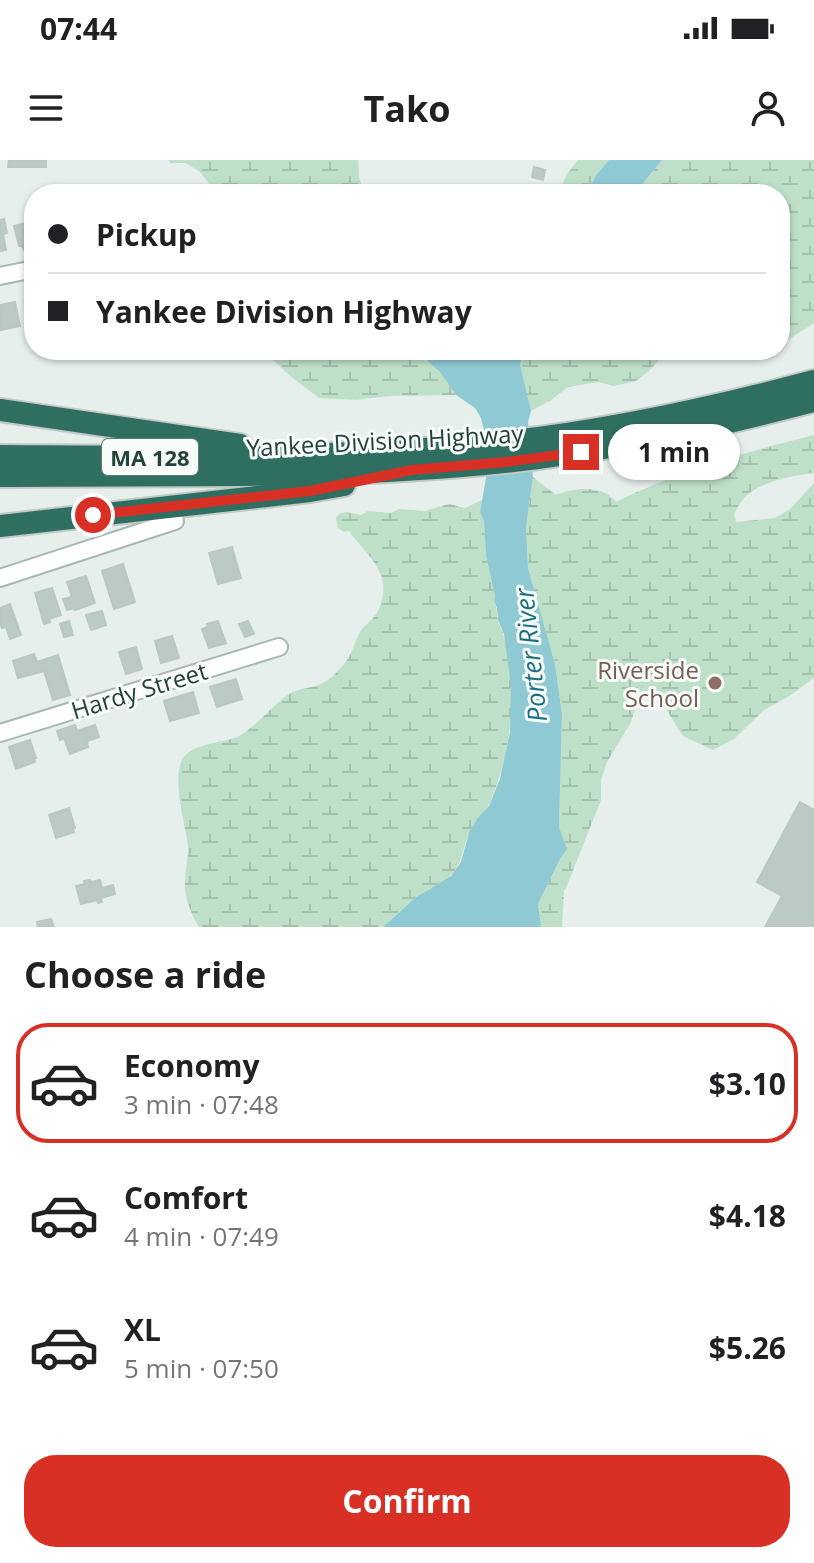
<!DOCTYPE html>
<meta charset="utf-8">
<style>
body{margin:0;font-family:"Open Sans",sans-serif;background:#f6f6f6;color:#202124;height:100vh;display:flex;flex-direction:column;font-size:30px;white-space:nowrap}
*{box-sizing:border-box;margin:0}
p{font-size:26px;color:#757577}
.icon{flex:none;width:44px;height:44px;fill:none;stroke:currentColor;stroke-width:2;stroke-linecap:round;stroke-linejoin:round}
.map{position:relative;height:767px;overflow:hidden}
.details{display:flex;flex-direction:column;background:#fff;flex:1}
.details>*{flex:none}
.banner{position:absolute;left:24px;top:24px;width:766px;height:176px;border-radius:32px;box-shadow:0 2px 6px #0004;display:grid;align-content:center;height:176px;padding:0 24px;background:#fff}
.end{position:absolute;width:36px;height:36px;margin:-18px;border:10px solid #d93025;background:#fff;box-shadow:0 0 0 4px #fff}
.from{border-radius:50%}
.bubble{position:absolute;height:56px;border-radius:28px;background:#fff;box-shadow:0 2px 6px #0004;font-size:26px;font-weight:700;line-height:56px;text-align:center}
.banner b{display:flex;align-items:center;gap:28px;height:76px;font-size:30px}
.banner b+b{border-top:2px solid #e0e0e0}
.banner i{width:20px;height:20px;background:#202124}
ul{padding:0;list-style:none}
li{display:flex;align-items:center;gap:24px;height:120px;margin:0 16px 12px;padding:0 8px;border:4px solid transparent;border-radius:32px}
li div{flex:1}
li b{display:block;font-size:30px}
li em{font-style:normal;font-weight:700}
li.on{border-color:#d93025}
li>.icon{width:72px;height:72px;stroke-width:1.5}
h2{padding:0 24px;font-size:36px;line-height:96px}
.action{display:flex;gap:16px;margin-top:auto;padding:16px 24px}
.action a{flex:1;height:92px;border-radius:32px;background:#d93025;color:#fff;font-size:32px;font-weight:700;line-height:92px;text-align:center}
.status{display:flex;justify-content:space-between;align-items:center;height:56px;padding:0 40px;background:#fff;direction:ltr}
.status svg{height:22px;fill:currentColor}
header{display:flex;justify-content:space-between;align-items:center;height:104px;padding:0 24px;background:#fff;font-size:36px;font-weight:700}
.map>svg:first-child{display:block}
.wetland{fill:url(#wetland-marsh)}
.water{fill:#8ec9d4}
.building{fill:#bbcac4;stroke:#b8c9c2;stroke-width:2}
.lines{fill:none;stroke-linecap:round;stroke-linejoin:round}
.minor-casing{stroke:#a8b8b2;stroke-width:20}
.highway-casing{stroke:#c2cac8;stroke-width:26}
.minor{stroke:#fff;stroke-width:16}
.highway{stroke:#2f6f62;stroke-width:22}
.route{stroke:#d93025;stroke-width:10}
.education-dot{fill:#8d6e63;stroke:#f7fbf9;stroke-width:3}
.labels{text-anchor:middle;dominant-baseline:central;stroke-width:6;stroke-linejoin:round;paint-order:stroke}
.shield{fill:#f7fbf9;stroke:#637a73;stroke-width:2}
.shield-label{font-size:22px;font-weight:bold;fill:#24423a}
.street-label{font-size:24px;fill:#24423a;stroke:#f7fbf9}
.education-label{font-size:24px;fill:#785e54;stroke:#f7fbf9;text-anchor:end}
.water-label{font-size:26px;font-style:italic;fill:#1c6f80;stroke:#f7fbf9}
</style>
<div class="status"><b>07:44</b><svg viewBox="0 0 49 12"><path d="M0 12V9h3v3zM5 12V6h3v6zM10 12V3h3v9zM15 12V0h3v12zM26 1h20v11H26zM47 4h2v5h-2z"/></svg></div>
<header><svg class="icon" aria-label="menu" viewBox="0 0 24 24"><path d="M4 6h16M4 12h16M4 18h16"/></svg>Tako<svg class="icon" aria-label="person" viewBox="0 0 24 24"><circle cx="12" cy="8" r="4"/><path d="M4 21q1-7 8-7t8 7"/></svg></header>
<div class="map">
<svg width="814" height="767" viewBox="0 0 814 767">
<defs>
<pattern id="wetland-marsh" width="20" height="14" patternUnits="userSpaceOnUse" patternTransform="scale(2)"><rect width="20" height="14" fill="#bfe0c8"/><path d="M1 5h8M5 5V1M11 12h8M15 12V8" fill="none" stroke="#a4c1ad"/></pattern>
</defs>
<rect width="100%" height="100%" fill="#e6efeb"/>
<!-- wetland -->
<g class="wetland">
<polygon points="168,0 358,0 359,16 364,34 217,34 200,12 186,3 171,3"/>
<polygon points="578,0 609,0 597,14 586,34 558,34 567,14"/>
<polygon points="662,0 814,0 814,163 780,185 780,34 634,34"/>
<path d="M263 190H387L391 200C430 193 436 205 456 235L389 236 356 240 319 238 290 216Z"/>
<polygon points="524,190 668,190 649,211 636,221 614,226 599,222 568,227 551,240 531,251 520,204"/>
<path d="M814 275V313C795 315 759 322 745 337 741 341 737 349 734 354L736 362 775 358 790 349 814 323V518L791 535 764 550 734 579 713 590 683 576 652 527 634 552 631 562 607 602 601 620V640L566 728 564 730 562 767H541L538 744 560 699 567 689 559 667 562 554 555 504 528 408 526 367 533 317 556 335C569 329 593 326 605 333 610 335 613 339 616 342 678 311 746 292 814 275Z"/>
<path d="M482 340 480 352 484 361 486 396 495 436 494 442C498 449 496 453 498 460 499 466 503 471 504 477 518 531 512 589 491 640 486 653 474 663 468 676 462 690 462 704 451 715 444 722 433 726 425 732 410 742 396 754 383 767H199C191 754 184 737 185 721 185 709 189 697 188 685 185 664 172 619 182 600 192 582 221 584 237 577 257 567 271 546 289 534 300 527 312 529 323 523 332 519 344 505 349 497 353 490 355 481 359 474 363 465 373 461 378 451 395 414 368 397 349 371L344 372 338 368 336 358 339 354 346 352 361 355 368 351 391 353 399 349 425 351 449 344 465 348Z"/>
</g>
<!-- water -->
<g class="water">
<polygon points="609,0 662,0 634,34 586,34 597,14"/>
<polygon points="387,190 524,190 520,204 531,251 528,262 533,317 526,367 528,408 555,504 562,554 559,667 567,689 560,699 538,744 541,767 383,767 415,738 451,716 461,702 469,673 477,659 489,646 500,619 510,572 511,525 504,474 498,460 497,447 494,442 495,436 486,396 484,361 480,352 486,318 488,287 481,258 475,248 456,235 440,212 425,199 401,198 391,200"/>
</g>
<!-- building -->
<g class="building">
<polygon points="9,0 46,0 46,7 8,7"/>
<polygon points="534,7 545,10 543,20 532,17"/>
<polygon points="4,59 7,73 3,74 6,90 0,91 0,60"/>
<polygon points="34,61 34,88 24,90 22,86 19,86 14,66"/>
<polygon points="15,142 20,166 1,170 0,145"/>
<polygon points="232,387 241,418 218,424 209,393"/>
<polygon points="123,404 135,442 114,449 102,411"/>
<polygon points="86,416 95,443 75,450 74,448 67,450 63,439 72,437 67,422"/>
<polygon points="52,428 61,455 49,459 50,462 44,464 35,433"/>
<polygon points="10,444 21,475 10,479 6,467 2,468 0,463 0,448"/>
<polygon points="102,451 106,465 91,470 86,455"/>
<polygon points="69,461 73,475 64,477 60,464"/>
<polygon points="218,461 226,483 209,488 202,469 208,467 207,464"/>
<polygon points="248,461 254,474 245,477 239,464"/>
<polygon points="172,476 179,498 161,503 155,481"/>
<polygon points="136,487 142,509 126,514 119,492"/>
<polygon points="34,494 37,502 58,495 70,535 53,540 44,511 18,518 13,501"/>
<polygon points="236,519 242,539 217,547 210,527"/>
<polygon points="193,532 199,553 170,561 164,541"/>
<polygon points="75,565 77,571 95,565 99,577 87,581 88,587 70,594 64,578 60,580 57,571"/>
<polygon points="30,580 36,598 34,599 35,602 16,609 9,587"/>
<polygon points="800,642 814,650 814,767 765,767 782,736 757,722"/>
<polygon points="69,648 75,668 73,669 74,672 56,678 49,655"/>
<polygon points="90,720 91,722 100,720 102,728 113,725 115,734 101,738 102,742 98,743 97,740 81,744 76,726 85,724 84,721"/>
<polygon points="51,759 54,767 38,767 37,762"/>
</g>
<g class="lines">
<!-- minor casing -->
<g class="minor-casing">
<g id="minor">
<polyline points="0,116 34,109"/>
<polyline points="0,418 175,361"/>
<polyline points="0,573 279,487"/>
</g>
</g>
<!-- highway casing -->
<g class="highway-casing">
<g id="highway">
<polyline points="0,250 240,285"/>
<path d="M0 296C168 297 337 300 504 282 609 271 712 248 814 221"/>
<path d="M0 316C154 314 308 319 462 306 581 297 698 271 814 241"/>
<polyline points="0,366 310,331 344,325"/>
</g>
</g>
<!-- minor -->
<use href="#minor" class="minor"/>
<!-- highway -->
<use href="#highway" class="highway"/>
</g>
<g class="lines">
<!-- route -->
<polyline class="route" points="93,355 310,331 412,310 506,302 581,292"/>
</g>
<!-- markers -->
<circle class="education-dot" cx="715" cy="523" r="8"/>
<g class="labels">
<!-- shield labels -->
<rect class="shield" x="102" y="279" width="96" height="36" rx="6"/>
<g class="shield-label">
<text x="150" y="297">MA 128</text>
</g>
<!-- street labels -->
<g class="street-label">
<text transform="translate(385 280) rotate(-3)">Yankee Division Highway</text>
<text transform="translate(139 530) rotate(-17)">Hardy Street</text>
</g>
<!-- education labels -->
<g class="education-label">
<text x="699" y="509">Riverside<tspan x="699" dy="28">School</tspan></text>
</g>
<!-- water labels -->
<g class="water-label">
<text transform="translate(530 495) rotate(-96)">Porter River</text>
</g>
</g>
</svg>
<i class="end from" style="left:93px;top:355px"></i>
<i class="end" style="left:581px;top:292px"></i>
<div class="bubble" style="left:608px;top:264px;width:132px">1 min</div>
<div class="banner">
<b><i class="from"></i>Pickup</b>
<b><i></i>Yankee Division Highway</b>
</div>
</div>
<section class="details">
<h2>Choose a ride</h2>
<ul>
<li class="on"><svg class="icon" aria-label="car" viewBox="0 0 24 24"><path d="M5 17H2v-5l4-1 3-4h7l3 4 3 1v5h-3M9 17h6M6 11h13"/><circle cx="7" cy="17" r="2"/><circle cx="17" cy="17" r="2"/></svg><div><b>Economy</b><p>3 min · 07:48</p></div><em>$3.10</em></li>
<li><svg class="icon" aria-label="car" viewBox="0 0 24 24"><path d="M5 17H2v-5l4-1 3-4h7l3 4 3 1v5h-3M9 17h6M6 11h13"/><circle cx="7" cy="17" r="2"/><circle cx="17" cy="17" r="2"/></svg><div><b>Comfort</b><p>4 min · 07:49</p></div><em>$4.18</em></li>
<li><svg class="icon" aria-label="car" viewBox="0 0 24 24"><path d="M5 17H2v-5l4-1 3-4h7l3 4 3 1v5h-3M9 17h6M6 11h13"/><circle cx="7" cy="17" r="2"/><circle cx="17" cy="17" r="2"/></svg><div><b>XL</b><p>5 min · 07:50</p></div><em>$5.26</em></li>
</ul>
<div class="action"><a>Confirm</a></div>
</section>
